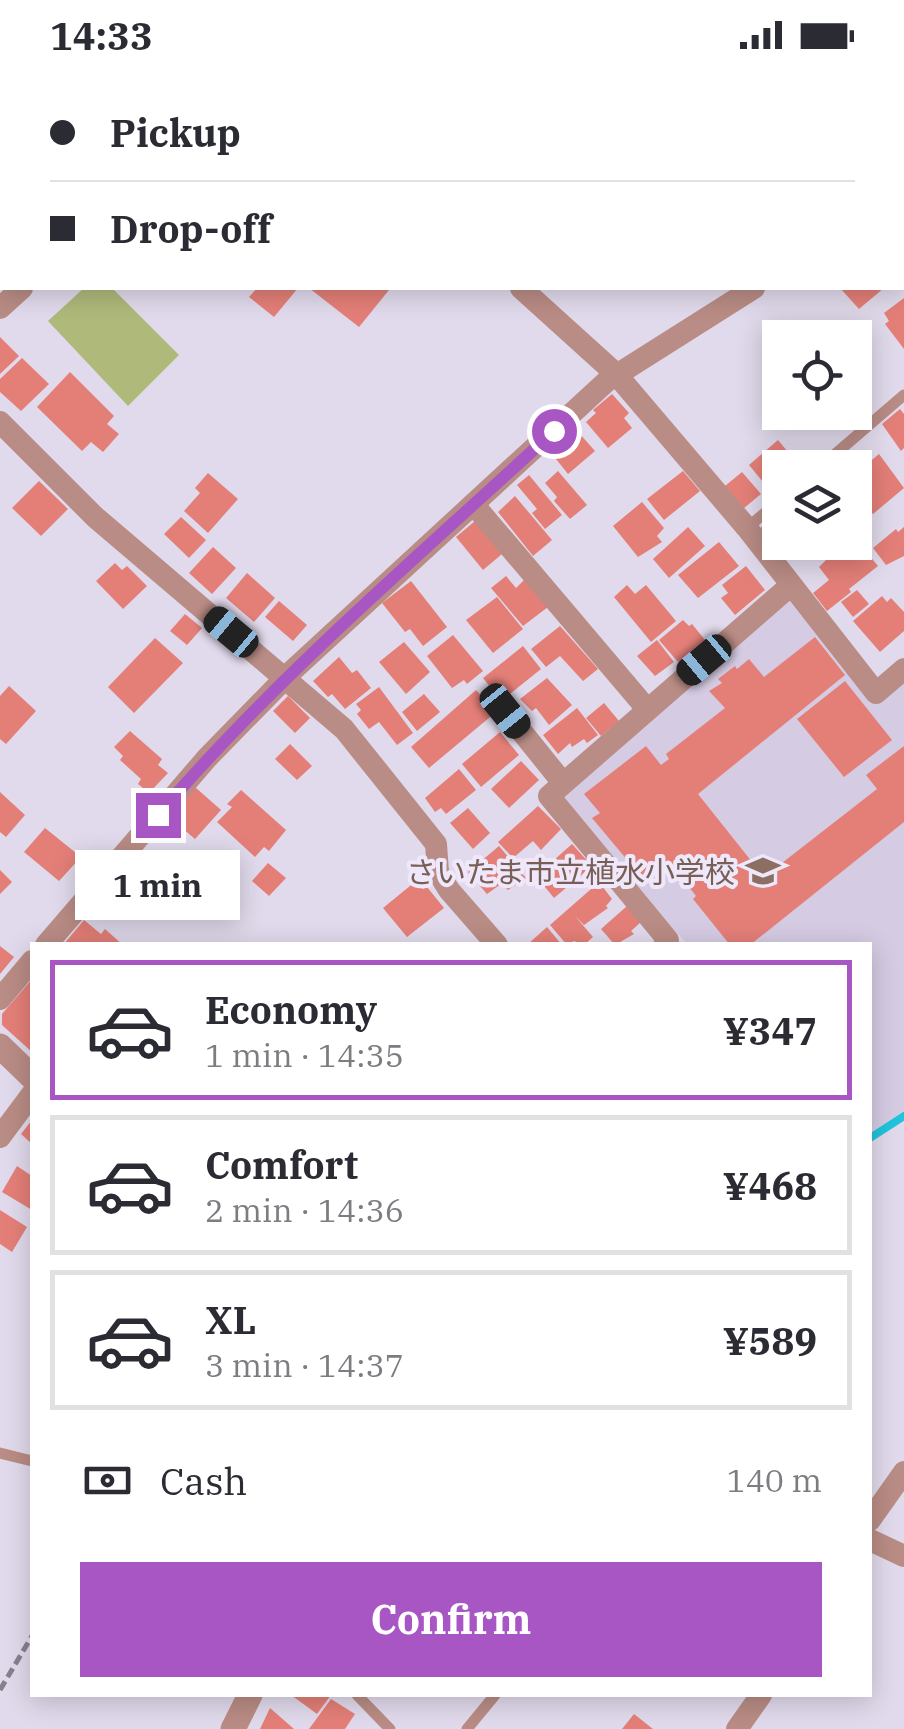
<!DOCTYPE html>
<meta charset="utf-8">
<style>
body{margin:0;font-family:"IBM Plex Serif","Noto Sans JP",serif;background:#f2f2f3;color:#2b2b33;height:100vh;display:flex;flex-direction:column;font-size:38px;white-space:nowrap}
*{box-sizing:border-box;margin:0}
p{font-size:32px;color:#7c7c81}
.icon{flex:none;width:55px;height:55px;fill:none;stroke:currentColor;stroke-width:2;stroke-linecap:round;stroke-linejoin:round}
.map{position:relative;flex:1;overflow:hidden}
.drawer{position:absolute;left:30px;top:872px;width:842px;height:755px;display:flex;flex-direction:column;background:#fff;border-radius:0px;box-shadow:0 5px 25px #0003}
.drawer>*{flex:none}
.banner{position:absolute;left:0px;top:0px;width:905px;height:220px;box-shadow:0 5px 25px #0003;display:grid;align-content:center;height:220px;padding:0 50px;background:#fff}
.buttons{position:absolute;left:762px;top:250px;display:grid;gap:20px}
.buttons a{display:grid;place-items:center;width:110px;height:110px;border-radius:0px;background:#fff;box-shadow:0 5px 25px #0003;font-size:50px}
.end{position:absolute;width:45px;height:45px;margin:-22px;border:12px solid #a956c5;background:#fff;box-shadow:0 0 0 5px #fff}
.from{border-radius:50%}
.bubble{position:absolute;height:70px;border-radius:0px;background:#fff;box-shadow:0 5px 25px #0003;font-size:32px;font-weight:800;line-height:70px;text-align:center}
.car{position:absolute;width:30px;height:60px;margin:-30px -15px;border-radius:12px;box-shadow:0 0 8px 2px #0007;background:linear-gradient(#222 24%,#8ab4d8 0 40%,#222 0 76%,#8ab4d8 0 86%,#222 0)}
.banner b{display:flex;align-items:center;gap:35px;height:95px;font-size:38px}
.banner b+b{border-top:2px solid #e1e1e2}
.banner i{width:25px;height:25px;background:#2b2b33}
ul{padding:18px 0 0;list-style:none}
li{display:flex;align-items:center;gap:30px;height:140px;margin:0 20px 15px;padding:0 30px;border:5px solid #e1e1e2;border-radius:0px}
li div{flex:1}
li b{display:block;font-size:38px}
li em{font-style:normal;font-weight:800}
li.active{border-color:#a956c5}
li>.icon{width:90px;height:90px;stroke-width:1.5}
.pay{display:flex;align-items:center;gap:25px;height:110px;padding:0 50px;font-size:38px}
.pay p{margin-inline-start:auto}
.primary-button{display:flex;gap:20px;margin-top:auto;padding:20px 50px}
.primary-button a{flex:1;height:115px;border-radius:0px;background:#a956c5;color:#fff;font-size:40px;font-weight:800;line-height:115px;text-align:center}
.status{display:flex;justify-content:space-between;align-items:center;height:70px;padding:0 50px;background:#fff;direction:ltr}
.status svg{height:28px;fill:currentColor}
.map>svg:first-child{display:block}
.built{fill:#d5cbe3}
.green{fill:#afb97a}
.lines{fill:none;stroke-linecap:round;stroke-linejoin:round}
.stream{stroke:#21c3dd;stroke-width:8}
.building{fill:#e47f78}
.path{stroke:#86818d;stroke-width:5;stroke-dasharray:10 5;stroke-linecap:butt}
.service{stroke:#b98c85;stroke-width:11}
.minor{stroke:#b98c85;stroke-width:22}
.tertiary{stroke:#b98c85;stroke-width:25}
.route{stroke:#a956c5;stroke-width:12}
.labels{text-anchor:middle;dominant-baseline:central;stroke-width:8;stroke-linejoin:round;paint-order:stroke}
.education-label{font-size:30px;fill:#785e54;stroke:#eee8fa;text-anchor:end}
</style>
<div class="status"><b>14:33</b><svg viewBox="0 0 49 12"><path d="M0 12V9h3v3zM5 12V6h3v6zM10 12V3h3v9zM15 12V0h3v12zM26 1h20v11H26zM47 4h2v5h-2z"/></svg></div>
<div class="map">
<svg width="904" height="1659" viewBox="0 0 904 1659">
<rect width="100%" height="100%" fill="#e1daec"/>
<!-- built -->
<polygon class="built" points="791,524 874,629 904,606 904,1041 870,1063 870,875 688,875 557,728"/>
<!-- green -->
<polygon class="green" points="84,218 112,218 179,285 128,336 48,251"/>
<g class="lines">
<!-- stream -->
<polyline class="stream" points="870,1068 904,1046"/>
</g>
<!-- building -->
<g class="building">
<polygon points="257,218 298,218 274,247 249,227"/>
<polygon points="309,218 387,218 389,220 359,257"/>
<polygon points="840,218 884,218 859,239"/>
<polygon points="904,228 904,279 885,254 889,251 884,243"/>
<polygon points="0,267 19,286 0,304"/>
<polygon points="22,288 49,314 21,341 0,322 0,309"/>
<polygon points="70,302 114,346 107,354 119,364 103,382 91,372 82,381 37,337"/>
<polygon points="612,324 629,343 624,348 632,358 608,378 586,352 596,343 593,340"/>
<polygon points="900,339 904,344 904,378 901,381 882,354"/>
<polygon points="579,363 595,381 568,404 552,384"/>
<polygon points="778,370 797,393 791,398 780,398 780,406 767,417 749,395"/>
<polygon points="879,384 904,418 873,444 869,440 855,451 855,404"/>
<polygon points="558,401 587,435 570,449 554,431 557,427 545,413"/>
<polygon points="683,401 700,421 664,450 647,429"/>
<polygon points="742,402 761,424 744,438 725,416"/>
<polygon points="208,403 238,429 208,463 184,441 200,423 195,418"/>
<polygon points="529,405 562,445 545,459 532,443 537,439 517,415"/>
<polygon points="39,411 68,439 41,466 12,438"/>
<polygon points="515,426 552,470 533,486 498,442"/>
<polygon points="642,432 664,458 657,466 662,472 638,487 613,456"/>
<polygon points="777,444 780,448 780,474 774,479 758,460"/>
<polygon points="181,447 206,470 189,488 164,464"/>
<polygon points="475,451 502,484 483,500 456,467"/>
<polygon points="688,457 705,476 669,508 653,489"/>
<polygon points="904,457 904,486 886,495 873,478 896,459 898,462"/>
<polygon points="719,472 739,496 698,528 678,505"/>
<polygon points="858,472 878,496 849,519 851,522 827,541 813,523 829,510 819,497 843,473 849,480"/>
<polygon points="213,477 236,498 212,524 189,503"/>
<polygon points="115,493 122,500 127,496 147,516 123,539 96,511"/>
<polygon points="746,496 765,520 735,545 721,528 728,523 722,515"/>
<polygon points="247,503 275,528 254,552 226,528"/>
<polygon points="506,506 516,518 525,509 548,537 523,556 491,518"/>
<polygon points="411,511 447,557 423,576 410,559 405,562 382,533"/>
<polygon points="627,515 635,524 646,515 676,551 651,572 614,527"/>
<polygon points="857,520 869,534 853,547 841,532"/>
<polygon points="882,526 887,532 891,528 904,542 904,561 880,582 853,551"/>
<polygon points="497,527 523,559 493,583 466,550"/>
<polygon points="279,531 307,555 293,571 265,547"/>
<polygon points="185,544 202,558 187,575 170,561"/>
<polygon points="683,550 689,556 692,554 705,570 678,592 659,570"/>
<polygon points="560,556 598,599 583,611 560,586 546,597 531,579"/>
<polygon points="453,565 483,601 467,614 464,610 452,618 427,586"/>
<polygon points="815,567 845,605 698,724 764,807 877,719 866,705 904,676 904,752 750,875 730,875 693,829 696,826 668,790 644,810 592,748 600,743 584,724 646,676 661,695 669,689 666,684 725,638 709,621 722,613 718,609 735,596 737,599 749,589 764,607"/>
<polygon points="155,568 183,593 134,643 108,617"/>
<polygon points="657,570 674,592 655,606 637,586"/>
<polygon points="404,572 430,602 406,624 379,592"/>
<polygon points="523,576 541,599 501,631 483,608"/>
<polygon points="339,587 352,603 357,600 371,618 345,639 332,624 328,627 313,611"/>
<polygon points="547,608 572,635 549,655 536,638 532,641 520,629"/>
<polygon points="845,611 892,670 844,707 797,649"/>
<polygon points="9,616 36,641 6,674 0,669 0,626"/>
<polygon points="379,617 413,663 397,675 379,652 369,659 357,644 361,640 356,634"/>
<polygon points="476,620 496,642 429,698 411,677"/>
<polygon points="424,624 440,642 417,661 402,642"/>
<polygon points="288,626 310,648 295,663 273,641"/>
<polygon points="604,633 619,651 601,666 586,648"/>
<polygon points="577,638 598,665 587,673 584,669 572,677 570,673 558,684 543,665"/>
<polygon points="130,661 162,689 158,695 168,703 149,723 138,714 141,709 120,690 123,686 114,677"/>
<polygon points="500,662 519,685 481,717 462,694"/>
<polygon points="290,674 312,696 297,710 275,689"/>
<polygon points="521,691 539,710 509,738 491,719"/>
<polygon points="459,699 476,720 446,744 441,738 435,742 425,728"/>
<polygon points="195,717 221,740 195,769 169,747"/>
<polygon points="241,720 286,760 269,781 264,777 255,787 217,752 232,737 227,734"/>
<polygon points="0,722 25,745 6,767 0,762"/>
<polygon points="538,736 561,759 541,780 533,771 513,788 498,772"/>
<polygon points="468,738 490,763 473,779 450,753"/>
<polygon points="45,758 81,787 59,811 24,782"/>
<polygon points="572,774 592,796 554,828 536,806"/>
<polygon points="499,776 526,808 508,820 501,814 487,824 468,802"/>
<polygon points="268,793 286,808 269,826 252,811"/>
<polygon points="0,800 12,812 0,824"/>
<polygon points="416,811 423,819 427,817 444,838 407,867 383,838"/>
<polygon points="599,812 612,829 606,836 608,838 584,855 575,846 593,867 584,875 574,871 567,875 550,855"/>
<polygon points="627,836 641,852 631,861 634,864 615,875 601,859"/>
<polygon points="84,850 101,864 105,859 123,875 63,875"/>
<polygon points="547,857 562,875 527,875"/>
<polygon points="0,876 14,887 0,904"/>
<polygon points="32,909 32,982 2,955 2,944"/>
<polygon points="32,1050 32,1074 21,1064"/>
<polygon points="17,1096 32,1106 32,1140 2,1122"/>
<polygon points="0,1140 27,1157 12,1182 0,1174"/>
<polygon points="291,1625 331,1625 317,1644"/>
<polygon points="331,1629 355,1644 345,1659 309,1659"/>
<polygon points="270,1638 294,1659 260,1659"/>
<polygon points="634,1644 653,1659 622,1659"/>
</g>
<g class="lines">
<!-- path -->
<polyline class="path" points="0,1620 32,1566"/>
<!-- service -->
<g class="service">
<polyline points="619,2 622,0"/>
<polyline points="819,398 904,325"/>
<polyline points="747,458 780,430"/>
<polyline points="0,1383 32,1391"/>
<polyline points="357,1625 390,1659"/>
<polyline points="467,1659 495,1625"/>
</g>
<!-- minor -->
<g class="minor">
<polyline points="147,0 149,2"/>
<polyline points="249,2 252,0"/>
<polyline points="902,123 904,122"/>
<polyline points="521,218 616,304 747,458 876,623 904,599"/>
<polyline points="0,238 22,218"/>
<polyline points="0,352 95,447 344,659 436,774 438,802 449,820 497,875"/>
<polyline points="474,435 647,639"/>
<polyline points="505,641 563,713"/>
<polyline points="46,875 207,688 292,601 607,311 754,218"/>
<polyline points="664,875 668,870 549,726 790,516"/>
<polyline points="0,929 32,891"/>
<polyline points="0,1067 32,1024"/>
<polyline points="870,1450 904,1402"/>
<polyline points="870,1470 904,1486"/>
<polyline points="737,1659 761,1625"/>
</g>
<!-- tertiary -->
<g class="tertiary">
<polyline points="0,976 32,1007"/>
<polyline points="233,1659 250,1625"/>
</g>
</g>
<g class="lines">
<!-- route -->
<path class="route" d="M158 745C278 605 419 486 554 361"/>
</g>
<!-- icons -->
<defs>
<g id="school-bare" transform="scale(2.7)"><path d="M0-5L7-2L0 1L-7-2ZM-4 1L0 2.5L4 1V4Q0 6-4 4Z" fill="#8d6e63" stroke="#eee8fa" stroke-width="2.5" paint-order="stroke"/></g>
</defs>
<g fill-rule="evenodd">
<use href="#school-bare" x="763" y="801"/>
</g>
<g class="labels">
<!-- education labels -->
<g class="education-label">
<text x="735" y="801">さいたま市立植水小学校</text>
</g>
</g>
</svg>
<div class="buttons">
<a><svg class="icon" aria-label="locate" viewBox="0 0 24 24"><circle cx="12" cy="12" r="6"/><path d="M12 2v4M12 18v4M2 12h4M18 12h4"/></svg></a>
<a><svg class="icon" aria-label="layers" viewBox="0 0 24 24"><path d="M12 4l9 5-9 5-9-5zM3 14l9 5 9-5"/></svg></a>
</div>
<i class="end from" style="left:554px;top:361px"></i>
<i class="end" style="left:158px;top:745px"></i>
<div class="bubble" style="left:75px;top:780px;width:165px">1 min</div>
<i class="car" style="left:231px;top:562px;rotate:310deg"></i>
<i class="car" style="left:704px;top:590px;rotate:230deg"></i>
<i class="car" style="left:505px;top:641px;rotate:141deg"></i>
<div class="banner">
<b><i class="from"></i>Pickup</b>
<b><i></i>Drop-off</b>
</div>
<section class="drawer">
<ul>
<li class="active"><svg class="icon" aria-label="car" viewBox="0 0 24 24"><path d="M5 17H2v-5l4-1 3-4h7l3 4 3 1v5h-3M9 17h6M6 11h13"/><circle cx="7" cy="17" r="2"/><circle cx="17" cy="17" r="2"/></svg><div><b>Economy</b><p>1 min · 14:35</p></div><em>¥347</em></li>
<li><svg class="icon" aria-label="car" viewBox="0 0 24 24"><path d="M5 17H2v-5l4-1 3-4h7l3 4 3 1v5h-3M9 17h6M6 11h13"/><circle cx="7" cy="17" r="2"/><circle cx="17" cy="17" r="2"/></svg><div><b>Comfort</b><p>2 min · 14:36</p></div><em>¥468</em></li>
<li><svg class="icon" aria-label="car" viewBox="0 0 24 24"><path d="M5 17H2v-5l4-1 3-4h7l3 4 3 1v5h-3M9 17h6M6 11h13"/><circle cx="7" cy="17" r="2"/><circle cx="17" cy="17" r="2"/></svg><div><b>XL</b><p>3 min · 14:37</p></div><em>¥589</em></li>
</ul>
<div class="pay"><svg class="icon" aria-label="cash" viewBox="0 0 24 24"><path d="M3 7h18v10H3z"/><circle cx="12" cy="12" r="2"/></svg>Cash<p>140 m</p></div>
<div class="primary-button"><a>Confirm</a></div>
</section>
</div>
